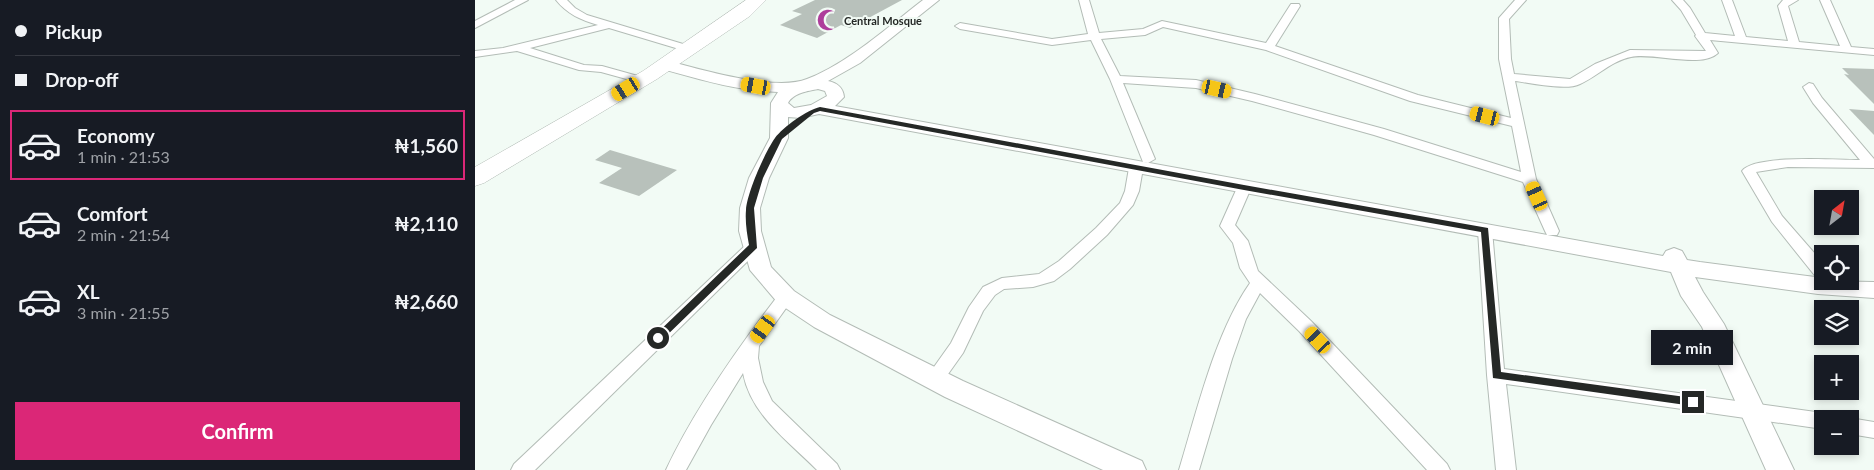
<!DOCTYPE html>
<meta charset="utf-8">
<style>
body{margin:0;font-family:Lato,sans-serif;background:#242831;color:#f1f3f6;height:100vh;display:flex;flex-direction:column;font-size:19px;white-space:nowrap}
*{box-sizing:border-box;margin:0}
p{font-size:16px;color:#9ea1a6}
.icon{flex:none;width:28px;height:28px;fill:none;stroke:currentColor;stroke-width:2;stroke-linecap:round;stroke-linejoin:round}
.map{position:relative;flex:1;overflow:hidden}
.sheet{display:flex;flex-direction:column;background:#171b24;width:475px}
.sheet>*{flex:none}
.top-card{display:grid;align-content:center;height:110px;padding:0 15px;background:#171b24}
.needle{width:32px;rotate:31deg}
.controls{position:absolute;left:1339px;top:190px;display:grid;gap:10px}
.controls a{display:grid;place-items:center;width:45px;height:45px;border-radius:0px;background:#171b24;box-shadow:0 2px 8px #0003;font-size:25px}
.end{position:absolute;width:22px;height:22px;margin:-11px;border:6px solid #252826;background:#fff;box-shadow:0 0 0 2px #fff}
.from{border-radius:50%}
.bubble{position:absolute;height:35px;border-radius:0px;background:#171b24;box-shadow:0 2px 8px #0003;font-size:16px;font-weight:700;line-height:35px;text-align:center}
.car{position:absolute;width:15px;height:30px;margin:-15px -8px;border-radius:6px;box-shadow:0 0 4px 1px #0007;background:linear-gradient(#f5c518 24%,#345 0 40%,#f5c518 0 76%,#345 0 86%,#f5c518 0)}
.top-card b{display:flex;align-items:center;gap:18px;height:48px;font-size:19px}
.top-card b+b{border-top:1px solid #363941}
.top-card i{width:12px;height:12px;background:#f1f3f6}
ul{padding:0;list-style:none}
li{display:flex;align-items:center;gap:15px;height:70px;margin:0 10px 8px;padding:0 5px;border:2px solid transparent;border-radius:0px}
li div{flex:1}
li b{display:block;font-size:19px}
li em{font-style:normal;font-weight:700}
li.current{border-color:#db2777}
li>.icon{width:45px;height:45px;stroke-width:1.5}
.action{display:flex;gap:10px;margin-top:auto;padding:10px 15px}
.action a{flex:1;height:58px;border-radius:0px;background:#db2777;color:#fff;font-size:20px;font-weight:700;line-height:58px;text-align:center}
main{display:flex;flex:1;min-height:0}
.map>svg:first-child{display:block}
.building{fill:#b8c1bb}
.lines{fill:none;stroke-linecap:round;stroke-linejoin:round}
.street-casing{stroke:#b3bcb6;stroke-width:2}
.secondary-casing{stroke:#b3bcb6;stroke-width:2}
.highway-casing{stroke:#b3bcb6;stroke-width:1}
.street{fill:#fff;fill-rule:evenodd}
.secondary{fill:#fff;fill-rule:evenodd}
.highway{fill:#fff;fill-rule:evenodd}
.route{fill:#252826}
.labels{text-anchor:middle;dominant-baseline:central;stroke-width:4;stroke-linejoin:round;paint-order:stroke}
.far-poi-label{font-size:11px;font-weight:bold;fill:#252826;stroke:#f2fbf5;text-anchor:start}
</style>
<main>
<section class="sheet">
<div class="top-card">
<b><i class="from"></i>Pickup</b>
<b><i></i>Drop-off</b>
</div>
<ul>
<li class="current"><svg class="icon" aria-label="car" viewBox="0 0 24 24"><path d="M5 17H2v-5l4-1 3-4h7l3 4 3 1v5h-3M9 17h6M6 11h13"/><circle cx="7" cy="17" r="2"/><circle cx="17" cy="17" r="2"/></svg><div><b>Economy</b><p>1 min · 21:53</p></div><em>₦1,560</em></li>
<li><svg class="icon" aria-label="car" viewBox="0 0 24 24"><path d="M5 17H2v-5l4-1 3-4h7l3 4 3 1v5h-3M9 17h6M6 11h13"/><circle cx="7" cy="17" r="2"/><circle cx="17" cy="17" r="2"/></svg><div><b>Comfort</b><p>2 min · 21:54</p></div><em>₦2,110</em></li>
<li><svg class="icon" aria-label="car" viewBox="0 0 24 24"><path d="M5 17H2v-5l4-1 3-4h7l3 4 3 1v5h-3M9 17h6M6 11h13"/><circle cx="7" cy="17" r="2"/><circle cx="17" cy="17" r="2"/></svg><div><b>XL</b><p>3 min · 21:55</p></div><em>₦2,660</em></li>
</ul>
<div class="action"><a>Confirm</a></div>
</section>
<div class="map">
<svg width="1399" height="470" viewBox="0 0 1399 470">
<rect width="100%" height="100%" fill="#f2fbf5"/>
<!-- building -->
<g class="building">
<polygon points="340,0 427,0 375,28 366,25 342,38 305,25 327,14 317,11"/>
<polygon points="1367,68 1399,69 1399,104 1369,74 1374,75"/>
<polygon points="1374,109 1399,111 1399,135"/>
<polygon points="135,150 202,170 164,196 124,183 147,168 120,160"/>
</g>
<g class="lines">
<!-- street casing -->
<g class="street-casing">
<g id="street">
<polygon points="40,0 53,0 0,28 0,21"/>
<path d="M81 0H92L100 8 112 15 218 47 219 49 214 52 134 28 55 48 109 65 127 66 170 78 172 80 170 82 166 83 126 72 104 70 42 51 0 57V51L28 48 123 25C106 20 92 14 81 0Z"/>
<path d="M604 0H614L624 33 668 29 687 21 791 43 816 4H824L825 6 800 46 943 95 1036 118 1024 59V18L1040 0H1051L1034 19 1036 59 1039 74 1095 79 1120 64 1155 50 1231 51 1220 36 1221 35 1206 10 1197 0H1208L1215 8 1230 33 1260 36 1247 0H1257L1271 37 1313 41 1303 6 1308 0H1323L1313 6 1324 42 1365 46 1345 0H1355L1376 47 1399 49V55L1235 40 1243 53C1227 69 1177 52 1156 57 1136 61 1123 76 1105 84 1092 91 1056 83 1040 81L1061 179 1084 231 1082 235H1072L1070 231 1048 182 899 135 777 101 721 88 648 83 680 159 673 163 668 162 635 79 616 40 577 45 485 29 480 26 485 23 577 39 613 34ZM688 27 791 50 935 101 1037 126 1046 172 909 129 780 94 721 80 645 76 626 39 670 35Z"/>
<path d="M1334 83 1338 84 1347 98 1399 159V168L1313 167 1281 172 1307 216 1348 263 1347 279 1341 277 1297 222 1267 171C1279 154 1363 160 1385 160L1338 103 1328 87Z"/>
<polygon points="661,164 668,168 664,191 658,205 632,235 595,269 579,281 558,287 529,289 520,295 508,311 488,353 466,384 460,386 454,384 451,379 454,374 476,343 494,307 508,287 527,278 564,274 584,261 621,228 645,203 650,191 654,168"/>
<path d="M769 184 774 185 776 188 760 225 773 241 783 271 836 321 972 464 975 470H952L824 331 785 293 771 319 757 359 724 470H704C722 411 740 333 775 283L765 268 758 243 745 226 762 188 764 185Z"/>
<polygon points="1010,225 1015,227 1017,230 1029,369 1348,413 1355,415 1356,419 1348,419 1348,429 1031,384 1041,470 1021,470 1012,375 1003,230 1005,227"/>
<polygon points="279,241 284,242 287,246 284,250 60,470 36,470 39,464 274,242"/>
<path d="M311 291 317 293 319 297 284 346 283 358 288 382 297 401 362 464 365 470H342C313 441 276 415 268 373L236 425 211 470H191C219 410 265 345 305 293Z"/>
<polygon points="1375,418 1399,422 1399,438 1375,434 1375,419 1372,419"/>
</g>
</g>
<!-- secondary casing -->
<g class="secondary-casing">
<path id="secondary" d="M448 0H464L385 63 353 81C362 83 368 87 369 97L360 106 1188 256 1191 251 1199 248 1207 251 1212 260 1225 262 1348 278V281L1399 282V298L1343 294 1220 277 1228 292 1249 324 1319 470H1291L1227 327 1206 296 1196 272 344 114 326 118 313 117V138L294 178 285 208 286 231 296 267 319 291 355 315 488 381 667 461 671 470H628L470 397 339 327 303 303 275 270 264 231 265 208 274 178 295 138 296 103 303 92C262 91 223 79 184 68L182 65 184 62 190 60C224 69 300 92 332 79 372 64 414 26 448 0ZM343 89 350 91 352 96 336 105 319 108 313 103C318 93 333 91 343 89Z"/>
</g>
<!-- highway casing -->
<g class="highway-casing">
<polygon id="highway" points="271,0 291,0 275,16 182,79 9,183 0,186 0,167 168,71"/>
</g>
<!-- street -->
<use href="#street" class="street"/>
<!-- secondary -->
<use href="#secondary" class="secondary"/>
<!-- highway -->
<use href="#highway" class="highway"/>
</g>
<!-- route -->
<path class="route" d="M345 107 769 185 1013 228 1026 372 1218 398 1223 402 1218 406 1018 378 1006 232 769 190 345 111 339 113 307 139 288 178 279 208 282 248 186 341H179V336L274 245C272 234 270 222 271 210 272 193 290 152 300 138 308 127 332 110 345 107Z"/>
<!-- icons -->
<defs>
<g id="mosque-bare" transform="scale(1.725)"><path d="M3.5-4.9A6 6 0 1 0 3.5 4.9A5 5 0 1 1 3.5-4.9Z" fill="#ae3e9b" stroke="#f2fbf5" stroke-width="2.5" paint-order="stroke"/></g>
</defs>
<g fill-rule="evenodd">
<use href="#mosque-bare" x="353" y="20"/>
</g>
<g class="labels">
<!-- far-poi labels -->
<g class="far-poi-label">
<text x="369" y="20">Central Mosque</text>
</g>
</g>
</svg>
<div class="controls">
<a><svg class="needle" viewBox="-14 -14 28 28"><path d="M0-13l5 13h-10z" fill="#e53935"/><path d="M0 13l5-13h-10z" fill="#9ea1a6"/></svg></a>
<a><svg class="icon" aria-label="locate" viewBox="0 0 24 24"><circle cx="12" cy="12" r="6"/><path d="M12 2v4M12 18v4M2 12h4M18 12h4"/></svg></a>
<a><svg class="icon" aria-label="layers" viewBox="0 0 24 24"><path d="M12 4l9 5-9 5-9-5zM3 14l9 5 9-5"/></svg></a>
<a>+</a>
<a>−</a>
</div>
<i class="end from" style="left:183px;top:338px"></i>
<i class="end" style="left:1218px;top:402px"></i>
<div class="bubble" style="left:1176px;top:330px;width:82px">2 min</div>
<i class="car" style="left:281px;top:86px;rotate:280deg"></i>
<i class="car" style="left:151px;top:89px;rotate:239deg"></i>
<i class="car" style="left:742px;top:89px;rotate:103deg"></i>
<i class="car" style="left:1010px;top:116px;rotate:284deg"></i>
<i class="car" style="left:1062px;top:196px;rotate:336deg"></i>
<i class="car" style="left:288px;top:329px;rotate:216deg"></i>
<i class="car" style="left:843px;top:340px;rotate:317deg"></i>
</div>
</main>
